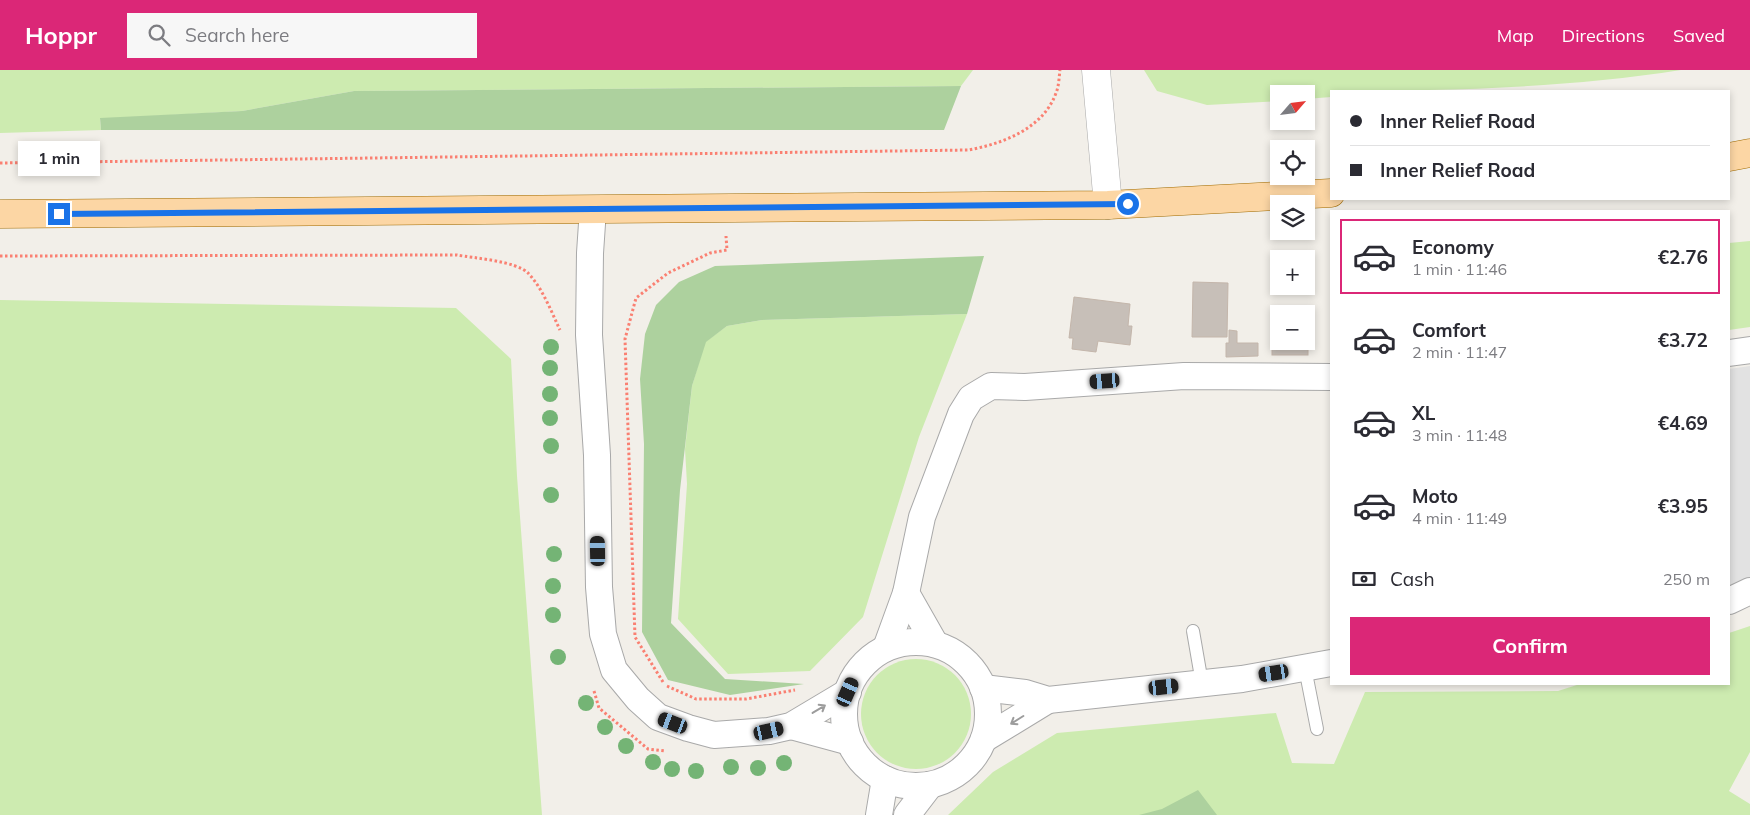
<!DOCTYPE html>
<meta charset="utf-8">
<style>
body{margin:0;font-family:Mulish,sans-serif;background:#f7f7f7;color:#2b2b33;height:100vh;display:flex;flex-direction:column;font-size:19px;white-space:nowrap}
*{box-sizing:border-box;margin:0}
p{font-size:16px;color:#7c7c81}
.icon{flex:none;width:28px;height:28px;fill:none;stroke:currentColor;stroke-width:2;stroke-linecap:round;stroke-linejoin:round}
.map{position:relative;flex:1;overflow:hidden}
.panel{position:absolute;left:1330px;top:140px;width:400px;height:475px;display:flex;flex-direction:column;background:#fff;border-radius:0px;box-shadow:0 2px 8px #0003}
.panel>*{flex:none}
.top-card{position:absolute;left:1330px;top:20px;width:400px;height:110px;border-radius:0px;box-shadow:0 2px 8px #0003;display:grid;align-content:center;height:110px;padding:0 20px;background:#fff}
.needle{width:32px;rotate:62deg}
.buttons{position:absolute;left:1270px;top:15px;display:grid;gap:10px}
.buttons a{display:grid;place-items:center;width:45px;height:45px;border-radius:0px;background:#fff;box-shadow:0 2px 8px #0003;font-size:25px}
.end{position:absolute;width:22px;height:22px;margin:-11px;border:6px solid #1a73e8;background:#fff;box-shadow:0 0 0 2px #fff}
.from{border-radius:50%}
.bubble{position:absolute;height:35px;border-radius:0px;background:#fff;box-shadow:0 2px 8px #0003;font-size:16px;font-weight:700;line-height:35px;text-align:center}
.car{position:absolute;width:15px;height:30px;margin:-15px -8px;border-radius:6px;box-shadow:0 0 4px 1px #0007;background:linear-gradient(#222 24%,#8ab4d8 0 40%,#222 0 76%,#8ab4d8 0 86%,#222 0)}
.top-card b{display:flex;align-items:center;gap:18px;height:48px;font-size:19px}
.top-card b+b{border-top:1px solid #e1e1e2}
.top-card i{width:12px;height:12px;background:#2b2b33}
ul{padding:9px 0 0;list-style:none}
li{display:flex;align-items:center;gap:15px;height:75px;margin:0 10px 8px;padding:0 10px;border:2px solid transparent;border-radius:0px}
li div{flex:1}
li b{display:block;font-size:19px}
li em{font-style:normal;font-weight:700}
li.selected{border-color:#db2777}
li>.icon{width:45px;height:45px;stroke-width:1.5}
.pay{display:flex;align-items:center;gap:12px;height:55px;padding:0 20px;font-size:19px}
.pay p{margin-inline-start:auto}
.button{display:flex;gap:10px;margin-top:auto;padding:10px 20px}
.button a{flex:1;height:58px;border-radius:0px;background:#db2777;color:#fff;font-size:20px;font-weight:700;line-height:58px;text-align:center}
header{display:flex;align-items:center;gap:30px;box-sizing:border-box;height:70px;padding:0 25px;background:#db2777;color:#fff}
header strong{font-size:24px}
nav{display:flex;gap:28px;margin-inline-start:auto;font-size:18px}
.search{width:350px;height:45px;background:#f7f7f7;display:flex;align-items:center;gap:12px;box-sizing:border-box;padding:0 18px;border-radius:0px;color:#7c7c81;font-size:19px}
.map>svg:first-child{display:block}
.grass{fill:#cdebb0}
.forest{fill:#add19e}
.parking{fill:#e2e2e2}
.building{fill:#c7bfb8;stroke:#c4b6ab}
.lines{fill:none;stroke-linecap:round;stroke-linejoin:round}
.service-casing{stroke:#a9a9a9;stroke-width:14}
.minor-casing{stroke:#a9a9a9;stroke-width:28}
.tertiary-casing{stroke:#a9a9a9;stroke-width:29}
.primary-casing{stroke:#a06b00;stroke-width:29}
.path{stroke:#fa8072;stroke-width:3;stroke-dasharray:2.5 2.5;stroke-linecap:butt}
.service{stroke:#fff;stroke-width:12}
.minor{stroke:#fff;stroke-width:26}
.tertiary{stroke:#fff;stroke-width:28}
.primary{stroke:#fcd6a4;stroke-width:28}
.tree{fill:#74b475}
.oneway{stroke:#9c9c9c}
.route{stroke:#1a73e8;stroke-width:6}
</style>
<header>
<strong>Hoppr</strong>
<div class="search"><svg class="icon" aria-label="search" viewBox="0 0 24 24"><circle cx="10" cy="10" r="6"/><path d="M15 15l6 6"/></svg>Search here</div>
<nav><a>Map</a><a>Directions</a><a>Saved</a></nav>
</header>
<div class="map">
<svg width="1750" height="745" viewBox="0 0 1750 745">
<rect width="100%" height="100%" fill="#f2efe9"/>
<!-- grass -->
<g class="grass">
<polygon points="0,0 973,0 961,16 354,21 242,41 100,49 101,60 0,63"/>
<path d="M1144 0H1681C1566 18 1448 21 1331 21V27L1306 29V24H1279V31L1207 35 1157 21Z"/>
<polygon points="1750,171 1750,257 1729,260 1729,173"/>
<polygon points="0,230 456,238 511,289 517,406 542,745 0,745"/>
<polygon points="967,244 919,367 863,547 810,601 728,604 678,549 687,414 685,379 692,316 705,272 727,256 762,250"/>
<polygon points="1750,556 1750,682 1729,721 1750,734 1750,745 948,745 993,702 1057,663 1276,643 1292,693 1334,694 1365,622 1558,621 1580,614 1729,614 1729,563"/>
<circle cx="916" cy="644" r="55"/>
</g>
<!-- forest -->
<g class="forest">
<polygon points="961,16 944,60 101,60 100,48 242,41 354,21"/>
<polygon points="984,186 967,244 762,250 727,256 706,272 692,316 680,420 671,553 725,609 804,614 730,625 668,610 642,562 644,374 640,309 645,264 656,235 679,212 715,196"/>
<polygon points="1198,720 1217,745 1139,745 1162,739"/>
</g>
<!-- parking -->
<polygon class="parking" points="1750,296 1750,510 1729,519 1729,299"/>
<!-- building -->
<g class="building">
<polygon points="1193,212 1228,213 1227,267 1192,267"/>
<polygon points="1074,227 1130,234 1128,256 1132,256 1130,275 1098,271 1096,282 1072,279 1073,268 1069,268"/>
<polygon points="1229,260 1237,261 1237,273 1258,273 1258,286 1226,287 1226,273 1229,273"/>
<rect x="1272" y="272" width="36" height="13"/>
</g>
<g class="lines">
<!-- service casing -->
<g class="service-casing">
<g id="service">
<polyline points="1193,561 1202,613"/>
<polyline points="1305,598 1317,659"/>
</g>
</g>
<!-- minor casing -->
<g class="minor-casing">
<g id="minor">
<polyline points="593,139 590,183 589,265 597,385 599,517 603,564 614,600 638,629 658,647 688,658 714,665 769,661 791,656 848,622"/>
<polyline points="1729,283 1750,280"/>
<polyline points="906,523 935,574"/>
<polyline points="1729,531 1750,521"/>
<circle cx="916" cy="644" r="72"/>
<polyline points="886,578 906,523 922,447 961,344 971,328 991,316 1025,317 1184,306 1331,307"/>
<polyline points="983,618 1025,623 1048,630 1242,609 1331,593"/>
<polyline points="791,656 850,672"/>
<polyline points="984,669 1048,630"/>
<polyline points="879,745 885,709"/>
<polyline points="907,745 930,715"/>
</g>
</g>
<!-- tertiary casing -->
<g class="tertiary-casing">
<polyline id="tertiary" points="1096,0 1108,135"/>
</g>
<!-- primary casing -->
<g class="primary-casing">
<g id="primary">
<polyline points="1729,87 1750,83"/>
<polyline points="0,144 1108,135 1331,123"/>
</g>
</g>
<!-- path -->
<g class="path">
<path d="M0 93 968 80C1002 74 1043 59 1056 23 1059 16 1059 7 1060 0"/>
<path d="M0 186 457 185C473 188 516 191 528 203 543 219 551 241 560 260"/>
<polyline points="663,612 635,567 625,269 636,228 668,203 710,183 727,180 726,166"/>
<polyline points="667,616 696,629 746,629 795,620"/>
<polyline points="594,621 599,638 648,679 665,681"/>
</g>
<!-- service -->
<use href="#service" class="service"/>
<!-- minor -->
<use href="#minor" class="minor"/>
<!-- tertiary -->
<use href="#tertiary" class="tertiary"/>
<!-- primary -->
<use href="#primary" class="primary"/>
</g>
<!-- trees -->
<g class="tree">
<circle cx="551" cy="277" r="8"/>
<circle cx="550" cy="298" r="8"/>
<circle cx="550" cy="324" r="8"/>
<circle cx="550" cy="348" r="8"/>
<circle cx="551" cy="376" r="8"/>
<circle cx="551" cy="425" r="8"/>
<circle cx="554" cy="484" r="8"/>
<circle cx="553" cy="516" r="8"/>
<circle cx="553" cy="545" r="8"/>
<circle cx="558" cy="587" r="8"/>
<circle cx="586" cy="633" r="8"/>
<circle cx="605" cy="657" r="8"/>
<circle cx="626" cy="676" r="8"/>
<circle cx="653" cy="692" r="8"/>
<circle cx="784" cy="693" r="8"/>
<circle cx="731" cy="697" r="8"/>
<circle cx="758" cy="698" r="8"/>
<circle cx="672" cy="699" r="8"/>
<circle cx="696" cy="701" r="8"/>
</g>
<!-- one-way arrows -->
<defs><path id="oneway-shaft" d="M-6 0H5M1.5-3L5.5 0L1.5 3" fill="none" stroke-width="1.6" stroke-linecap="round" stroke-linejoin="round" transform="scale(1.25)"/></defs>
<g class="oneway">
<use href="#oneway-shaft" transform="translate(819 639) rotate(-31)"/>
<use href="#oneway-shaft" transform="translate(1017 650) rotate(148)"/>
</g>
<g class="lines">
<!-- route -->
<polyline class="route" points="59,144 1128,134"/>
</g>
</svg>
<div class="buttons">
<a><svg class="needle" viewBox="-14 -14 28 28"><path d="M0-13l5 13h-10z" fill="#e53935"/><path d="M0 13l5-13h-10z" fill="#7c7c81"/></svg></a>
<a><svg class="icon" aria-label="locate" viewBox="0 0 24 24"><circle cx="12" cy="12" r="6"/><path d="M12 2v4M12 18v4M2 12h4M18 12h4"/></svg></a>
<a><svg class="icon" aria-label="layers" viewBox="0 0 24 24"><path d="M12 4l9 5-9 5-9-5zM3 14l9 5 9-5"/></svg></a>
<a>+</a>
<a>−</a>
</div>
<i class="end from" style="left:1128px;top:134px"></i>
<i class="end" style="left:59px;top:144px"></i>
<div class="bubble" style="left:18px;top:71px;width:82px">1 min</div>
<i class="car" style="left:1105px;top:311px;rotate:266deg"></i>
<i class="car" style="left:598px;top:481px;rotate:359deg"></i>
<i class="car" style="left:1274px;top:603px;rotate:261deg"></i>
<i class="car" style="left:1164px;top:617px;rotate:84deg"></i>
<i class="car" style="left:848px;top:622px;rotate:24deg"></i>
<i class="car" style="left:673px;top:653px;rotate:291deg"></i>
<i class="car" style="left:769px;top:661px;rotate:77deg"></i>
<div class="top-card">
<b><i class="from"></i>Inner Relief Road</b>
<b><i></i>Inner Relief Road</b>
</div>
<section class="panel">
<ul>
<li class="selected"><svg class="icon" aria-label="car" viewBox="0 0 24 24"><path d="M5 17H2v-5l4-1 3-4h7l3 4 3 1v5h-3M9 17h6M6 11h13"/><circle cx="7" cy="17" r="2"/><circle cx="17" cy="17" r="2"/></svg><div><b>Economy</b><p>1 min · 11:46</p></div><em>€2.76</em></li>
<li><svg class="icon" aria-label="car" viewBox="0 0 24 24"><path d="M5 17H2v-5l4-1 3-4h7l3 4 3 1v5h-3M9 17h6M6 11h13"/><circle cx="7" cy="17" r="2"/><circle cx="17" cy="17" r="2"/></svg><div><b>Comfort</b><p>2 min · 11:47</p></div><em>€3.72</em></li>
<li><svg class="icon" aria-label="car" viewBox="0 0 24 24"><path d="M5 17H2v-5l4-1 3-4h7l3 4 3 1v5h-3M9 17h6M6 11h13"/><circle cx="7" cy="17" r="2"/><circle cx="17" cy="17" r="2"/></svg><div><b>XL</b><p>3 min · 11:48</p></div><em>€4.69</em></li>
<li><svg class="icon" aria-label="car" viewBox="0 0 24 24"><path d="M5 17H2v-5l4-1 3-4h7l3 4 3 1v5h-3M9 17h6M6 11h13"/><circle cx="7" cy="17" r="2"/><circle cx="17" cy="17" r="2"/></svg><div><b>Moto</b><p>4 min · 11:49</p></div><em>€3.95</em></li>
</ul>
<div class="pay"><svg class="icon" aria-label="cash" viewBox="0 0 24 24"><path d="M3 7h18v10H3z"/><circle cx="12" cy="12" r="2"/></svg>Cash<p>250 m</p></div>
<div class="button"><a>Confirm</a></div>
</section>
</div>
